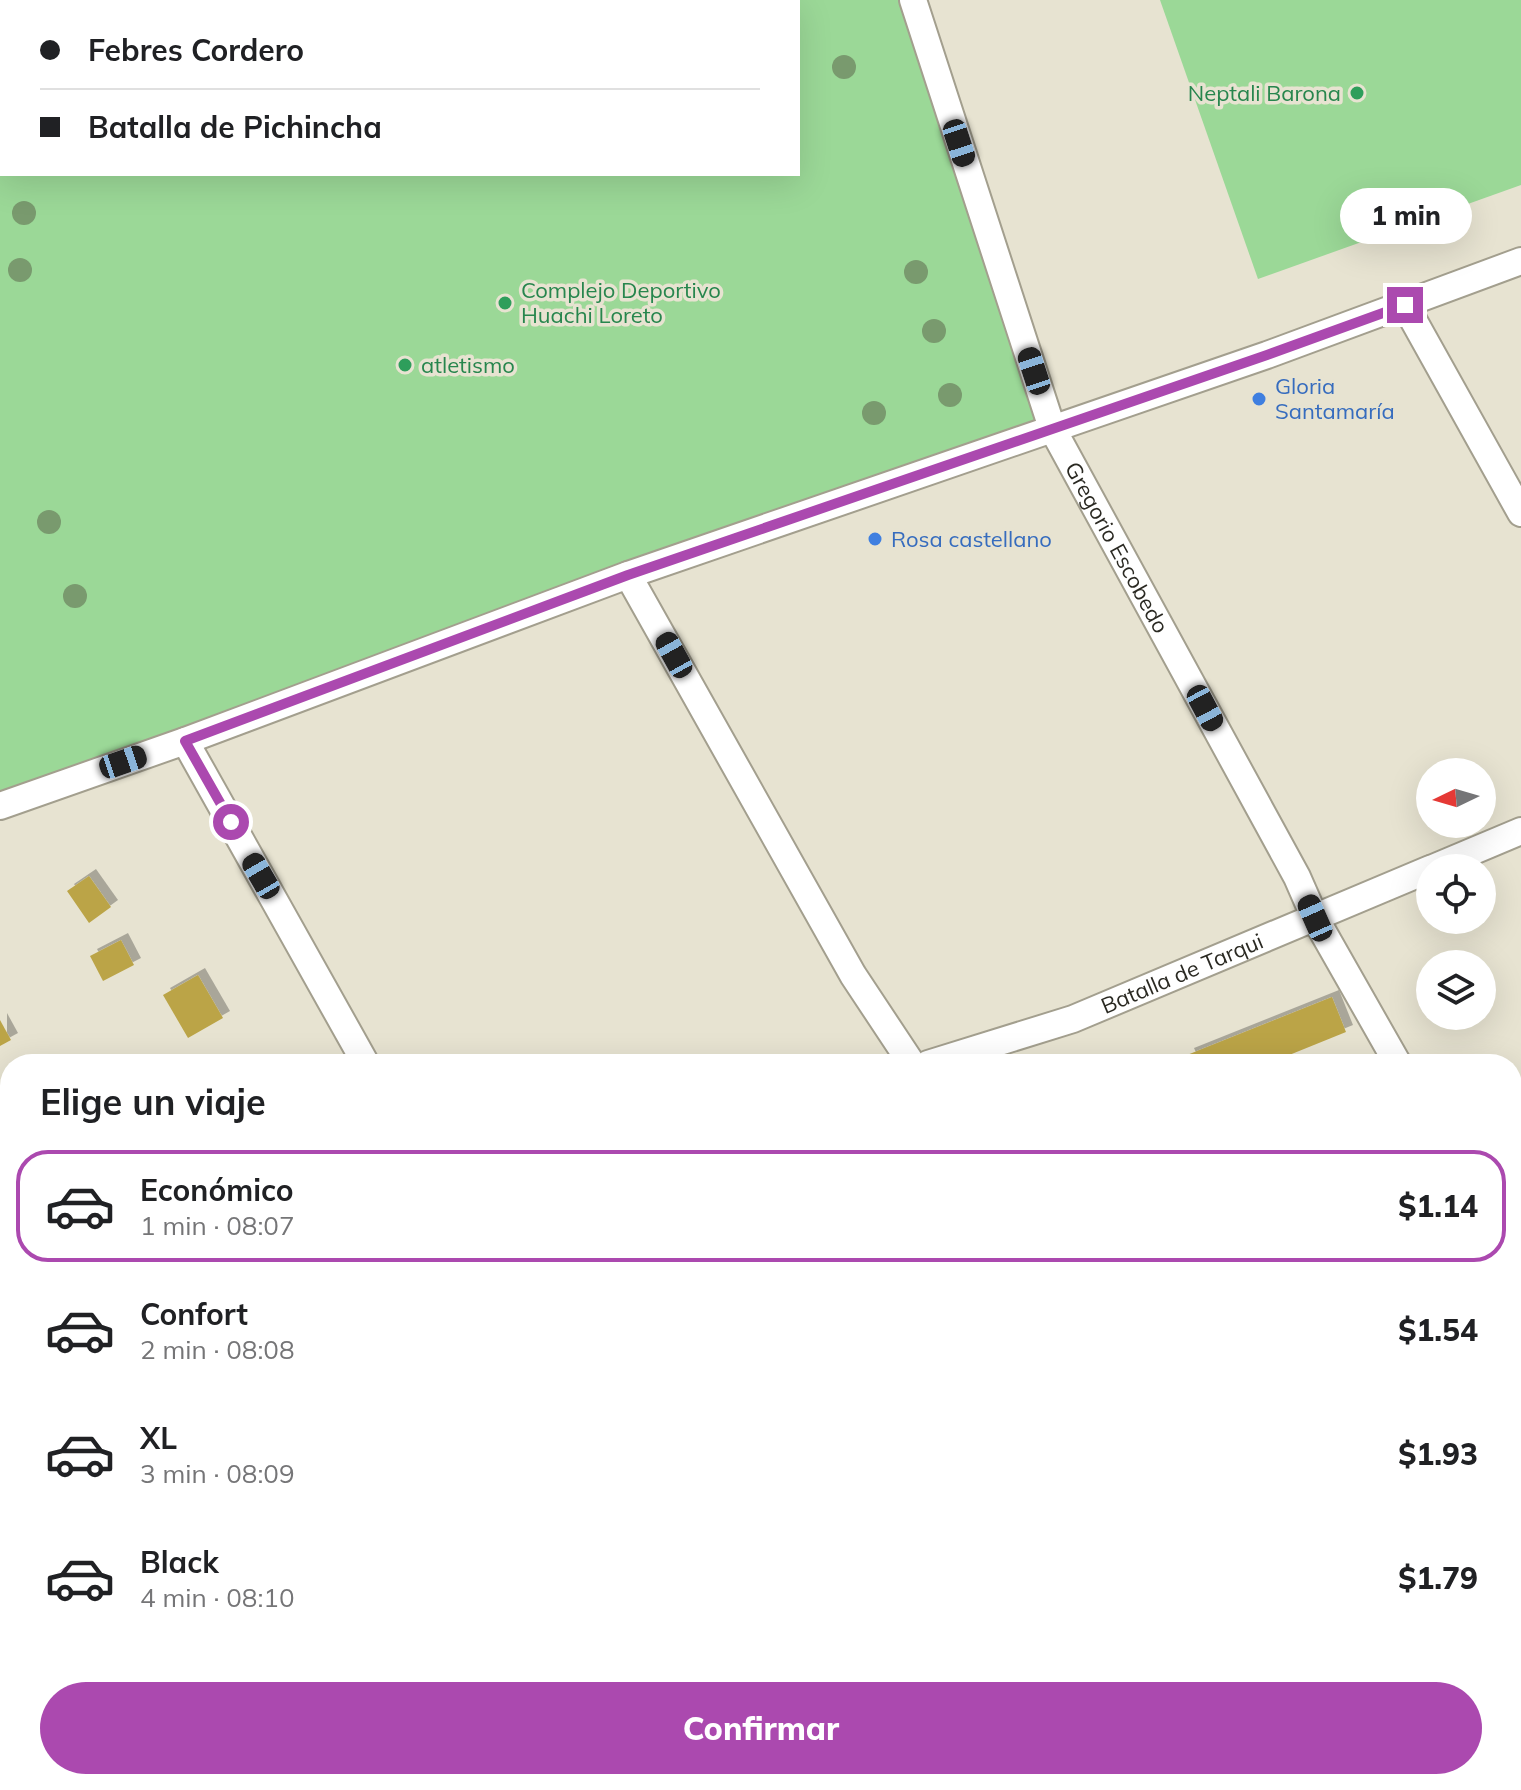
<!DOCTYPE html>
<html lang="es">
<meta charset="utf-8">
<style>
body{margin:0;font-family:Mulish,sans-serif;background:#f6f6f6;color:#202124;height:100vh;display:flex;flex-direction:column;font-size:30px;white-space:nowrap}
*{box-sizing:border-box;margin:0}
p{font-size:26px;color:#757577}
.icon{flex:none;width:44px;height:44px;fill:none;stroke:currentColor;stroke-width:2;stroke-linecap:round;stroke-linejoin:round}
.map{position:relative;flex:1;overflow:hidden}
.sheet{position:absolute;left:0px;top:1054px;width:1522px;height:736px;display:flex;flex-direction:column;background:#fff;border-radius:32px 32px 0 0;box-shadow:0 8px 32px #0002}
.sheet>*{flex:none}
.guide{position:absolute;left:0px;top:0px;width:800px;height:176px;box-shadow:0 8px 32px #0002;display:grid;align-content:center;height:176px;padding:0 40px;background:#fff}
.needle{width:52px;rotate:265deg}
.controls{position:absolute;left:1416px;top:758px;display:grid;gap:16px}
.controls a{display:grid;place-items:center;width:80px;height:80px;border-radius:50%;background:#fff;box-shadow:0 8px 32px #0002;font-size:40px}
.end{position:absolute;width:36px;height:36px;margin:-18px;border:10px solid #ab49af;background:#fff;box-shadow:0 0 0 4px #fff}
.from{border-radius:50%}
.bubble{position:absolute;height:56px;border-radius:28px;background:#fff;box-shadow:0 8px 32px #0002;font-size:26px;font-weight:800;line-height:56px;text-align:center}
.car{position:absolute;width:24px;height:48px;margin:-24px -12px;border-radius:10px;box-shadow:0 0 6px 2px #0007;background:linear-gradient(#222 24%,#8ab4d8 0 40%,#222 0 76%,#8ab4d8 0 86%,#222 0)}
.guide b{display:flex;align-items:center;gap:28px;height:76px;font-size:30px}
.guide b+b{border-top:2px solid #e0e0e0}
.guide i{width:20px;height:20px;background:#202124}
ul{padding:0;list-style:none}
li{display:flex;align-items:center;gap:24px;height:112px;margin:0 16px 12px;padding:0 24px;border:4px solid transparent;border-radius:32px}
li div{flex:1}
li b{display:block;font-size:30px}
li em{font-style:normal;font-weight:800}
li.on{border-color:#ab49af}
li>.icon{width:72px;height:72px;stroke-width:1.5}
h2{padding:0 40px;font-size:36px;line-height:96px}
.action{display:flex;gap:16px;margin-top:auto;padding:16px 40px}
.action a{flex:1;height:92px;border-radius:48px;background:#ab49af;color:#fff;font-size:32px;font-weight:800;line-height:92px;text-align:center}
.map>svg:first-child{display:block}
.green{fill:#9bd897}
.building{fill:#bba446;filter:url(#shadow)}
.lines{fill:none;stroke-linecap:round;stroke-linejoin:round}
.service-casing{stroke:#a39f8e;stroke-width:16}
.minor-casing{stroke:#a39f8e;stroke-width:30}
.primary-casing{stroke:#fff;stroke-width:44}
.service{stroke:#fff;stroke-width:12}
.minor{stroke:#fff;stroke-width:26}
.primary{stroke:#f8bdb9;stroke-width:40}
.tree{fill:#799a6e}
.route{stroke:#ab49af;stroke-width:10}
.leisure-dot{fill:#2e9e5b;stroke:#e7e3d1;stroke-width:3}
.shop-dot{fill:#3f7fe0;stroke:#e7e3d1;stroke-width:3}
.labels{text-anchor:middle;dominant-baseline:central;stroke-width:7;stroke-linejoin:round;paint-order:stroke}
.leisure-label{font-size:22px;fill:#27864d;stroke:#e7e3d1;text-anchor:start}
.shop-label{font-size:22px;fill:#366cbe;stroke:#e7e3d1;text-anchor:start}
.street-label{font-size:22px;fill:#2a2922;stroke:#e7e3d1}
</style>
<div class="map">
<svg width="1521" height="1790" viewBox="0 0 1521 1790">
<defs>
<filter id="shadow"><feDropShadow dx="7" dy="-7" stdDeviation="0" flood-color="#0004"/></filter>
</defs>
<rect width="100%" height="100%" fill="#e7e3d1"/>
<!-- green -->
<g class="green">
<polygon points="405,0 918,0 1050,433 0,806 0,144 2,143 2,174 798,174 798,2 400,2"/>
<polygon points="1160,0 1521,0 1521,185 1258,279"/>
</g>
<!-- building -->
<g class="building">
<polygon points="89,876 111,907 89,923 67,891"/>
<polygon points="121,940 134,965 103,981 90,956"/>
<polygon points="198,975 223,1018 188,1038 163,995"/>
<polygon points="1332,997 1346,1032 1267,1064 1191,1064 1187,1055"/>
<polygon points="0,1020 11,1040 0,1046"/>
<polygon points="10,1158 10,1183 0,1188 0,1163"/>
<polygon points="7,1556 10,1561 10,1604 0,1589 0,1561"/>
</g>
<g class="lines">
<!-- service casing -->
<g class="service-casing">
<polyline id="service" points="1313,1780 1318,1790"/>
</g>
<!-- minor casing -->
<g class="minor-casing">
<g id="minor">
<path id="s1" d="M913 0 1052 428 1297 877 1315 918 1398 1064"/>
<polyline points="1405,305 1521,513"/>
<polyline points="628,575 853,975 912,1064"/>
<polyline points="185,741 366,1064"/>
<polyline points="0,806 185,741 628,575 1267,355 1521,261"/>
<polyline points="1433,868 1521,831"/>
<path id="s2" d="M928 1064 1073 1019 1430 869"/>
<polyline points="1512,1263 1521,1279"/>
<polyline points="0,1347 10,1365"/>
<polyline points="0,1431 10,1428"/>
<polyline points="1512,1460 1521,1458"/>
<polyline points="253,1780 259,1790"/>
<polyline points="773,1780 779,1790"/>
<polyline points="693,1790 717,1780"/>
</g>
</g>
<!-- primary casing -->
<g class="primary-casing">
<g id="primary">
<polyline points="116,2 122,0"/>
<polyline points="316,2 322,0"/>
<polyline points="0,42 2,41"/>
<polyline points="0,116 2,115"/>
</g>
</g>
<!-- service -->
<use href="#service" class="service"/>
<!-- minor -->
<use href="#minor" class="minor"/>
<!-- primary -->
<use href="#primary" class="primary"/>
</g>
<!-- trees -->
<g class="tree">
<circle cx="844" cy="67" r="12"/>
<circle cx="24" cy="213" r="12"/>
<circle cx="20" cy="270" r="12"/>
<circle cx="916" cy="272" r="12"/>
<circle cx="934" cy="331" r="12"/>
<circle cx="950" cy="395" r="12"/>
<circle cx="874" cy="413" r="12"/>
<circle cx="49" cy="522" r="12"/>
<circle cx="75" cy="596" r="12"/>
</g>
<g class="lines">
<!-- route -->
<polyline class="route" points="231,822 185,741 628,575 1267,355 1405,305"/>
</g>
<!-- markers -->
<g class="leisure-dot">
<circle cx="1357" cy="93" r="8"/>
<circle cx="505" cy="303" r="8"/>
<circle cx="405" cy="365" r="8"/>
</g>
<g class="shop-dot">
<circle cx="1259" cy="399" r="8"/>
<circle cx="875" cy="539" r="8"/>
</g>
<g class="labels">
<!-- leisure labels -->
<g class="leisure-label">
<text x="1341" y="93" text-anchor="end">Neptali Barona</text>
<text x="521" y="290">Complejo Deportivo<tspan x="521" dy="25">Huachi Loreto</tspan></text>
<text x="421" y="365">atletismo</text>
</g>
<!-- shop labels -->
<g class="shop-label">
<text x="1275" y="386">Gloria<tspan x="1275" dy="25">Santamaría</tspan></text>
<text x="891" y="539">Rosa castellano</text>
</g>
<!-- street labels -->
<g class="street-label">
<text stroke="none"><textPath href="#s1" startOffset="586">Gregorio Escobedo</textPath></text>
<text stroke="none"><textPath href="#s2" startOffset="270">Batalla de Tarqui</textPath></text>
</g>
</g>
</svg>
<div class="controls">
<a><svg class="needle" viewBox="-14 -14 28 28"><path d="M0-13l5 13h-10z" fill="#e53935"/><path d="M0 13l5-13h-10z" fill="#757577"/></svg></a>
<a><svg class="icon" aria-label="locate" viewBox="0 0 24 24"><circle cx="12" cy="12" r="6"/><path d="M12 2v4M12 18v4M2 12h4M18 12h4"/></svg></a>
<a><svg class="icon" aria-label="layers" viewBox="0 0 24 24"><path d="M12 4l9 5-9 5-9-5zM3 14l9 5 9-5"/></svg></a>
</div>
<i class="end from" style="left:231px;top:822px"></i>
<i class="end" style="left:1405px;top:305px"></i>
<div class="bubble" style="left:1340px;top:188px;width:132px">1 min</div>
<i class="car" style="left:959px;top:143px;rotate:162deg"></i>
<i class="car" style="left:1034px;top:371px;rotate:342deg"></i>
<i class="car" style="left:674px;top:655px;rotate:331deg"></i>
<i class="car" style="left:1205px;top:708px;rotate:152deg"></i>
<i class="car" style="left:123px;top:762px;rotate:71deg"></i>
<i class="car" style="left:261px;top:876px;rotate:330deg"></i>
<i class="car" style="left:1315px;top:918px;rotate:336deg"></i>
<div class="guide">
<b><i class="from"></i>Febres Cordero</b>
<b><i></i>Batalla de Pichincha</b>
</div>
<section class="sheet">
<h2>Elige un viaje</h2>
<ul>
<li class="on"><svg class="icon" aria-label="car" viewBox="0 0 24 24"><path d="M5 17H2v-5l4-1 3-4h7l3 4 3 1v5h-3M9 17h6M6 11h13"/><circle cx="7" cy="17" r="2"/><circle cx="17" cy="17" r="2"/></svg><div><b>Económico</b><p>1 min · 08:07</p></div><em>$1.14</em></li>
<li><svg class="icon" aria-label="car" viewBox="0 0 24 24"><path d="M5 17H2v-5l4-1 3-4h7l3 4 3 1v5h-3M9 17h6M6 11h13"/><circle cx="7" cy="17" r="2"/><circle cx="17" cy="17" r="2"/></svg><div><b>Confort</b><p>2 min · 08:08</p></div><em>$1.54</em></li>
<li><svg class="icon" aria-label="car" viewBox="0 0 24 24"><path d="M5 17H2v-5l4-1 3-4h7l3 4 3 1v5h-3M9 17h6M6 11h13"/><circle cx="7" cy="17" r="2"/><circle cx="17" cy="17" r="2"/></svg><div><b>XL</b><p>3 min · 08:09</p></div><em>$1.93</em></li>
<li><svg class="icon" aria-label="car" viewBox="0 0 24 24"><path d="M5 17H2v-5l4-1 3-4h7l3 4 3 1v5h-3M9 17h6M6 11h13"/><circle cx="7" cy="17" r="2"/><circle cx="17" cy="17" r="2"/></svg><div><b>Black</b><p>4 min · 08:10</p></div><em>$1.79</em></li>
</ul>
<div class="action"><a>Confirmar</a></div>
</section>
</div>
